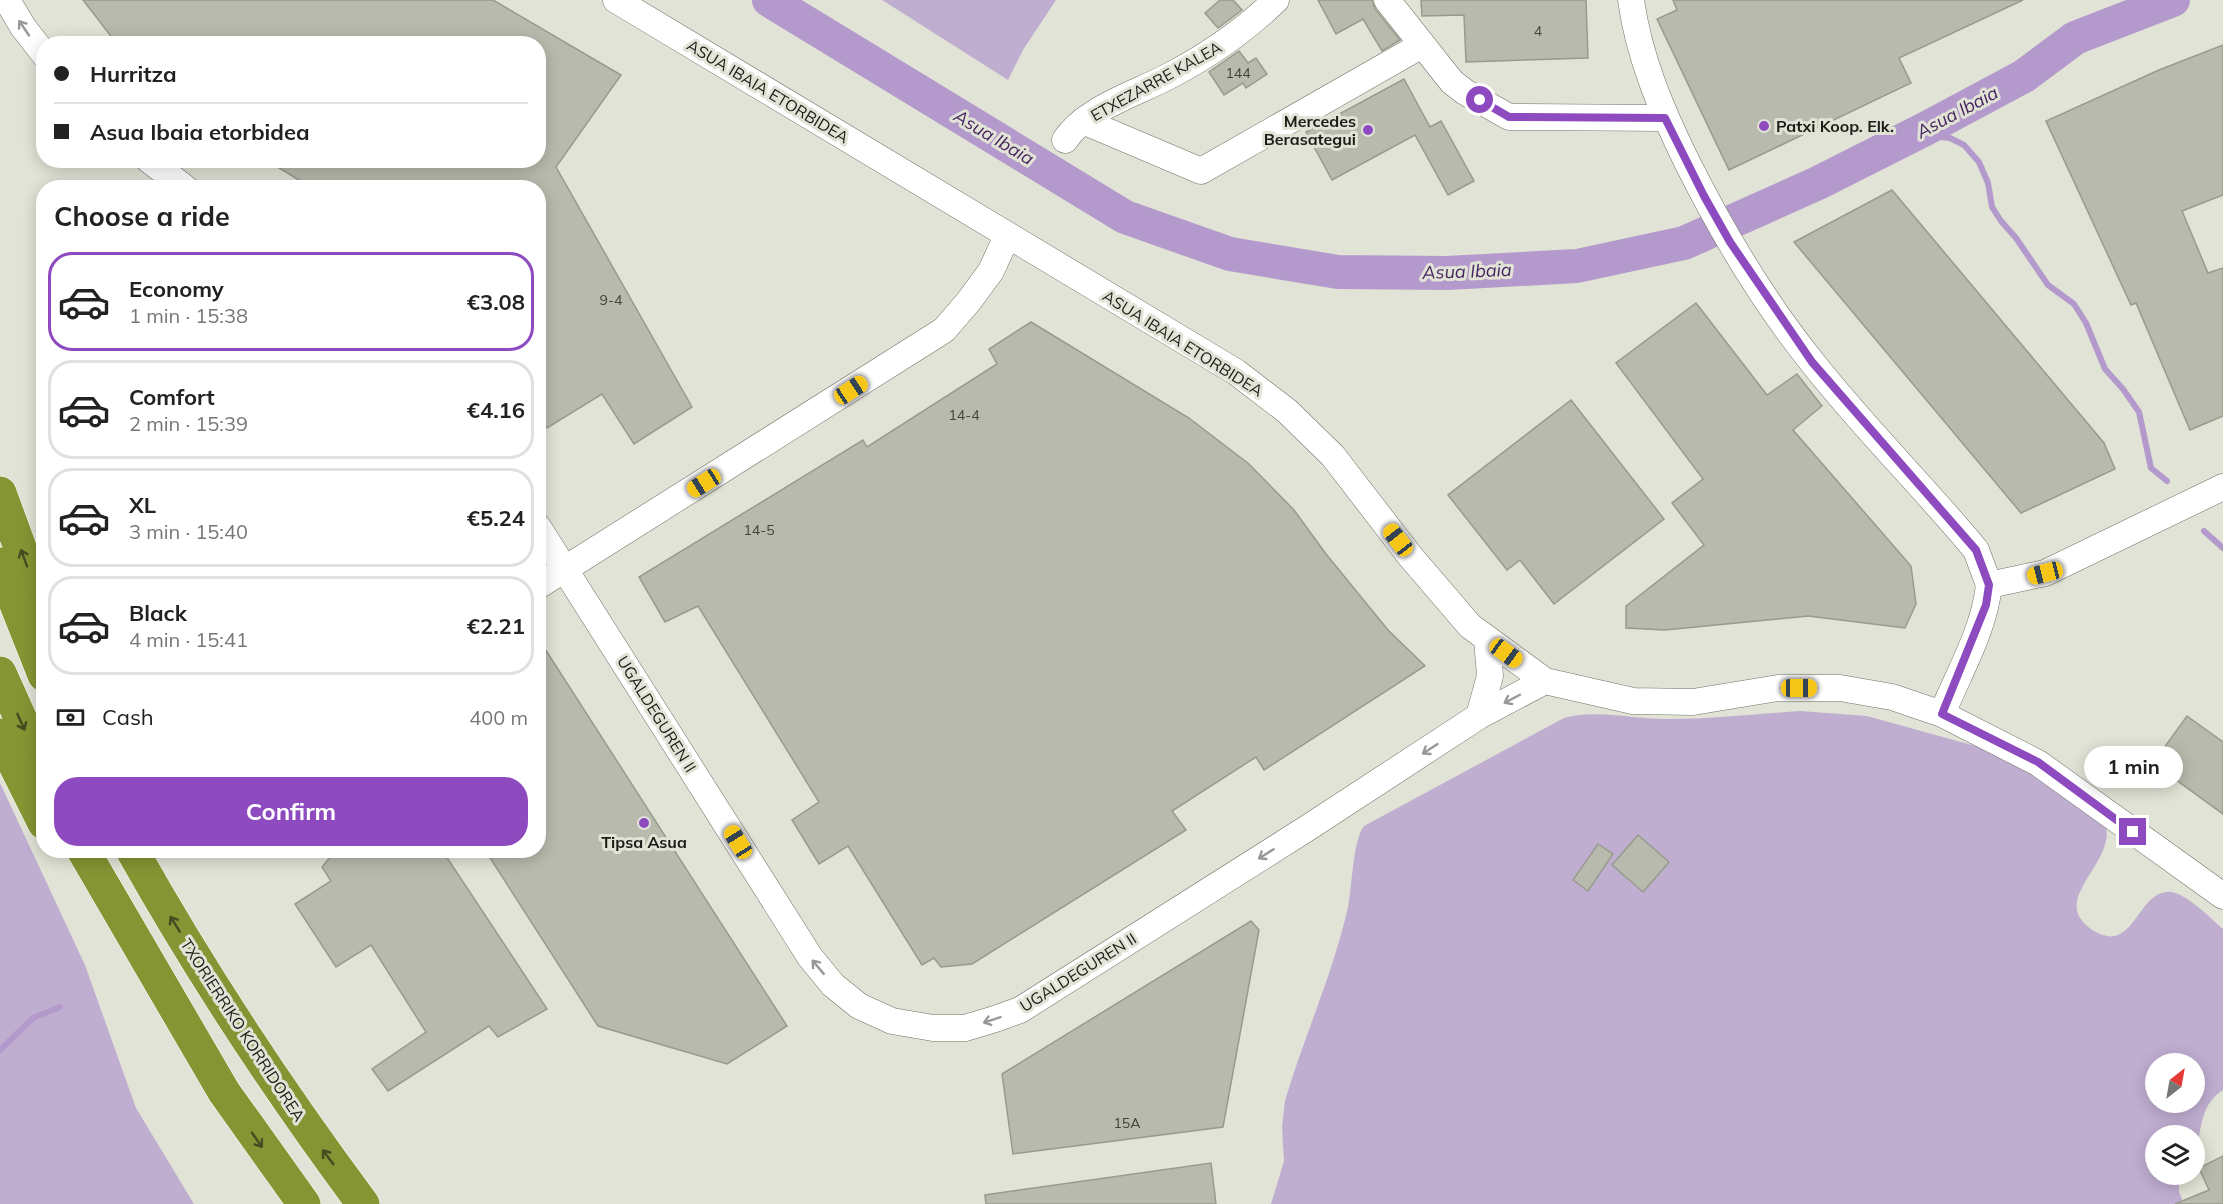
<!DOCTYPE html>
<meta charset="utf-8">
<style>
body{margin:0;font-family:Mulish,sans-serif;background:#f6f6f6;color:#222;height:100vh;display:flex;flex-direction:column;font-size:22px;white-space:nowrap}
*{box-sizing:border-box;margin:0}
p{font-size:20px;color:#767676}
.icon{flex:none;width:33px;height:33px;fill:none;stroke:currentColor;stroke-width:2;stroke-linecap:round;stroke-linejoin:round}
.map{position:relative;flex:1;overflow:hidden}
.side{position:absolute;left:36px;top:180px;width:510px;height:678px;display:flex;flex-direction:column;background:#fff;border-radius:24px;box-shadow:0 3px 15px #0003}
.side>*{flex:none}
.hud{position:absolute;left:36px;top:36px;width:510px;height:132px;border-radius:24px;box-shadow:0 3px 15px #0003;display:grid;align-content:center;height:132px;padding:0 18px;background:#fff}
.needle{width:39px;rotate:31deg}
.fabs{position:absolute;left:2145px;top:1053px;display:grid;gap:12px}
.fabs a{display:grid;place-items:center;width:60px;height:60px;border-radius:50%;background:#fff;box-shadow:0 3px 15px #0003;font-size:30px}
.end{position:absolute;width:27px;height:27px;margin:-14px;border:8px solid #8e4bc0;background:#fff;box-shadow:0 0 0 3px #fff}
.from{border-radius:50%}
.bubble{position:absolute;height:42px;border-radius:21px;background:#fff;box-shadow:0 3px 15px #0003;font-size:20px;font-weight:700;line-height:42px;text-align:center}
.car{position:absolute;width:18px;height:36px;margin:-18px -9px;border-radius:8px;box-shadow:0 0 4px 2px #0007;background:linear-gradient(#f5c518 24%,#345 0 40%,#f5c518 0 76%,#345 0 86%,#f5c518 0)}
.hud b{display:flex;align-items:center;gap:21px;height:57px;font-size:22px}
.hud b+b{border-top:2px solid #e0e0e0}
.hud i{width:15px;height:15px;background:#222}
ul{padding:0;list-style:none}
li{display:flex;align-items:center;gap:18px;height:99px;margin:0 12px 9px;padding:0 6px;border:3px solid #e0e0e0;border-radius:24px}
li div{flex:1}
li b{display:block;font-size:22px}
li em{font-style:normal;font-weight:700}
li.on{border-color:#8e4bc0}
li>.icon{width:54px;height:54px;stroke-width:1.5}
h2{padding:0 18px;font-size:27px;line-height:72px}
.pay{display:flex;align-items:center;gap:15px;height:66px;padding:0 18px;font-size:22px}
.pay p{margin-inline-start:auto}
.button{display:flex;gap:12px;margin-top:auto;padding:12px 18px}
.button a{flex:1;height:69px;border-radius:24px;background:#8e4bc0;color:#fff;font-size:24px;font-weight:700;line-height:69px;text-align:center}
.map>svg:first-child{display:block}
.green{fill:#c0aed1;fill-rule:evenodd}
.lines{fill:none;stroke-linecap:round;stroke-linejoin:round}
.stream{stroke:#b499cc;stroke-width:6}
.river{stroke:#b499cc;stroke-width:34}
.building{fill:#b7baac;stroke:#979b8d;stroke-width:1.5}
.minor-casing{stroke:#707366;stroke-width:27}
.highway-casing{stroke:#fff;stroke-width:34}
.minor{stroke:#fff;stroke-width:26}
.highway{stroke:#859533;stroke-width:33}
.oneway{stroke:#989997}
.oneway2{stroke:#454c22}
.route{stroke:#8e4bc0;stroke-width:8}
.poi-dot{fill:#8e4bc0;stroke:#e0e3d5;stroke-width:2}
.labels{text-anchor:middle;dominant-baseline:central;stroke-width:6;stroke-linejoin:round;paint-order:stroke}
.number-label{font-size:14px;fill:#42443c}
.street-label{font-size:16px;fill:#1b1c17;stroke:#e0e3d5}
.poi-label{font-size:16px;font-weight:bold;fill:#1b1c17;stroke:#e0e3d5;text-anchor:end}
.water-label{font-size:18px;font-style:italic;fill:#472461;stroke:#e0e3d5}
</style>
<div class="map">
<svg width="2223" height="1204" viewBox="0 0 2223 1204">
<rect width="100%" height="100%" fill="#e0e3d5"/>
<!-- green -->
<g class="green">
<polygon points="882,0 1056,0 1023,50 1008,80"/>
<path d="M1800 711 1867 716 2008 755 2106 826C2113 857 2072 885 2077 911 2079 919 2087 927 2094 931 2133 954 2136 896 2166 892 2183 889 2211 919 2223 929V1090C2202 1103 2202 1124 2197 1146L2195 1150 2194 1136H2156V1174L2179 1175V1192L2184 1204H1271L1284 1161 1282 1127 1285 1101C1304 1036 1333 974 1348 907 1352 888 1353 839 1364 826L1564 718C1597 709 1632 719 1666 719 1711 719 1756 714 1800 711ZM2156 1064H2194V1102H2156Z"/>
<polygon points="0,783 85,965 136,1108 194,1204 0,1204"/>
</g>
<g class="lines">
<!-- stream -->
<g class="stream">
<polyline points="1913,134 1950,138 1964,145 1979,162 1988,183 1992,207 2001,221 2016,238 2048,285 2074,304 2086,323 2105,369 2123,389 2139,412 2151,468 2167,481"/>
<polyline points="2204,531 2223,548"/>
<polyline points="0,1050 33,1018 60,1007"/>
</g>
<!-- river -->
<polyline class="river" points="769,0 1125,217 1230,254 1338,272 1447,273 1577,266 1684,243 1818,183 1925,129 2024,76 2075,38 2173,0"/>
</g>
<!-- building -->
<g class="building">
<polygon points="83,0 493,0 621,75 556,167 692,407 634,444 602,394 547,428 538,415 538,188 312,188 266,160 538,160 538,44 117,44"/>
<polygon points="1220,0 1233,0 1242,10 1218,28 1205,13"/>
<polygon points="1318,0 1372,0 1375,9 1400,40 1382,51 1363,19 1336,34"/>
<polygon points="1421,0 1586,0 1588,58 1466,62 1464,15 1422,16"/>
<polygon points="1673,0 2023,0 1899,58 1911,83 1729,170 1657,19 1677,10"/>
<polygon points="2223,45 2223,195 2182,211 2208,273 2223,268 2223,416 2190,430 2136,303 2131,305 2046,121 2159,70"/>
<polygon points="1239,51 1248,63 1256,58 1267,74 1246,88 1243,83 1224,95 1209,72"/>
<polygon points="1404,79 1430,127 1441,121 1474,181 1448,195 1415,135 1332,180 1306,132"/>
<polygon points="1892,190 2104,443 2115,469 2021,513 1794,242"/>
<polygon points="1696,303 1767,395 1797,374 1822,406 1793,430 1911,566 1916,604 1905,628 1808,616 1665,630 1626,628 1626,606 1704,545 1672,503 1703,479 1616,363"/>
<polygon points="1031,322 1189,418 1249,464 1294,510 1326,554 1388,630 1425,666 1264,770 1256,757 1172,811 1186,830 972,964 941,967 934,958 922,965 848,846 819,864 792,820 819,802 698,606 665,622 639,577 863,440 867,447 997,364 989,349"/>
<polygon points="1571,400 1664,519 1554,604 1520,560 1507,570 1448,495"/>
<polygon points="538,638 787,1026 727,1064 598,1026 485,850 538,850"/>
<polygon points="2187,716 2223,742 2223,814 2153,763"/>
<polygon points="1638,835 1669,862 1643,892 1612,865"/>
<polygon points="1598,844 1613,854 1588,891 1573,880"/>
<polygon points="336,850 442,850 547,1009 498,1037 489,1026 388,1091 372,1069 426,1032 371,945 336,967 295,904 331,881 322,867"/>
<polygon points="1251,921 1259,930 1223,1127 1013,1154 1002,1074"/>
<polygon points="2223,1156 2223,1204 2175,1204 2209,1190 2199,1168"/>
<polygon points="1211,1163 1216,1204 986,1204 985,1195"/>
</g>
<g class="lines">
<!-- minor casing -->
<g class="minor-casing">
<g id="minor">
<polyline points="7,0 23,27 44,54"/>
<polyline points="616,0 1236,372 1287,411 1333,456 1410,556 1470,626 1545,681 1633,701 1693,702 1778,688 1840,688 1892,697 1942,714 2038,763 2223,896"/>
<polyline points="1387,0 1452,82 1465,92 1509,117 1665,118"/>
<path d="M1631 0C1639 58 1662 111 1687 162 1722 232 1763 301 1812 362 1863 427 1923 486 1976 550L1989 585"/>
<polyline points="1083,121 1201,171 1422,45"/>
<path d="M1065 140C1086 108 1138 93 1171 75 1209 55 1245 30 1276 0"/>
<polyline points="149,160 185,188"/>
<polyline points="538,527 810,957 833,985 859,1006 892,1021 933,1028 965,1028 995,1019 1020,1010 1306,829 1479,716 1545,681"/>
<polyline points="538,586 944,330 969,301 991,271 1007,236"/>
<path d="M1942 714C1959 672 1984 631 1989 585L2045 573 2223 487"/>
<polyline points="1479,716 1490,676 1487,639"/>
</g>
</g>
<!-- highway casing -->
<g class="highway-casing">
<g id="highway">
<polyline points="0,493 44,613"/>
<polyline points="0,564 44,675"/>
<polyline points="0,673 44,771"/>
<polyline points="0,735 44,823"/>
<polyline points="83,850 224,1092 304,1204"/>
<path d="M132 850C201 973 279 1091 363 1204"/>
</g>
</g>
<!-- minor -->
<use href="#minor" class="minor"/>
<!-- highway -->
<use href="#highway" class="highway"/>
</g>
<!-- one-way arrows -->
<defs><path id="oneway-shaft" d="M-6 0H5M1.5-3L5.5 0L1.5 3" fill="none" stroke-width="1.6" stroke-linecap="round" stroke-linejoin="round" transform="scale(1.5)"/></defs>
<g class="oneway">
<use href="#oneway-shaft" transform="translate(24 28) rotate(-124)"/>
<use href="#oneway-shaft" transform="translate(1512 699) rotate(152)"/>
<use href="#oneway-shaft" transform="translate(1430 749) rotate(147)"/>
<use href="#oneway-shaft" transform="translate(1266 854) rotate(148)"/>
<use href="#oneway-shaft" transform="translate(818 967) rotate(-130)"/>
<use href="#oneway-shaft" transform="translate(992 1020) rotate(162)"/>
</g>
<g class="oneway2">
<use href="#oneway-shaft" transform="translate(24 558) rotate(-110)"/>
<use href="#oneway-shaft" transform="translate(21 722) rotate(66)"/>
<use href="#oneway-shaft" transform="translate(175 924) rotate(-122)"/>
<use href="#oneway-shaft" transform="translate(257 1140) rotate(55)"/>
<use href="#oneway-shaft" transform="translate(328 1157) rotate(-127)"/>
</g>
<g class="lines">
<!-- route -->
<polyline class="route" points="1480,100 1509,117 1665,118 1704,196 1730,242 1812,362 1976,550 1989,585 1986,605 1942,714 2038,762 2133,832"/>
</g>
<!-- markers -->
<g class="poi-dot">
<circle cx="1764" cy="126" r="6"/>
<circle cx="1368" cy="130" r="6"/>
<circle cx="644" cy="823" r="6"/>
</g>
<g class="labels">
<!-- number labels -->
<g class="number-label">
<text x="1538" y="31">4</text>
<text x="1238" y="73">144</text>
<text x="611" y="300">9-4</text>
<text x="964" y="415">14-4</text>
<text x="759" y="530">14-5</text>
<text x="1127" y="1123">15A</text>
</g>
<!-- street labels -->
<g class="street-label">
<text transform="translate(1156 81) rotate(-29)">ETXEZARRE KALEA</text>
<text transform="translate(768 91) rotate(31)">ASUA IBAIA ETORBIDEA</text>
<text transform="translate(1183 343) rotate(32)">ASUA IBAIA ETORBIDEA</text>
<text transform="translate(657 714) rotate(58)">UGALDEGUREN II</text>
<text transform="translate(1078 972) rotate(-32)">UGALDEGUREN II</text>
<text transform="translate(243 1030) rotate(57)">TXORIERRIKO KORRIDOREA</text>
</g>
<!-- poi labels -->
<g class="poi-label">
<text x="1356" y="121">Mercedes<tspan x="1356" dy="18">Berasategui</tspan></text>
<text x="1776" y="126" text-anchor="start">Patxi Koop. Elk.</text>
<text x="644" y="842" text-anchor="middle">Tipsa Asua</text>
</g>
<!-- water labels -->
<g class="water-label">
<text transform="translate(1957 112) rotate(-28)">Asua Ibaia</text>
<text transform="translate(994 137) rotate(31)">Asua Ibaia</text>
<text transform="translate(1467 271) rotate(-2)">Asua Ibaia</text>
</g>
</g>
</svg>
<div class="fabs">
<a><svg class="needle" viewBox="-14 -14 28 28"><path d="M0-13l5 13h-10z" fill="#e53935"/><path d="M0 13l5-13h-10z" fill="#767676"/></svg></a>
<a><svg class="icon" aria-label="layers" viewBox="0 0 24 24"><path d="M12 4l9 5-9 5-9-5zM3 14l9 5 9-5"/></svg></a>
</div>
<i class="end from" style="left:1480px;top:100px"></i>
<i class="end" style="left:2133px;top:832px"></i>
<div class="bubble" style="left:2084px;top:746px;width:99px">1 min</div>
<i class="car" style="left:851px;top:390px;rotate:57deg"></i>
<i class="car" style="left:704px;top:483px;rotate:238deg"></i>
<i class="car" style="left:1398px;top:540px;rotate:322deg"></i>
<i class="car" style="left:2045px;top:573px;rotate:256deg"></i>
<i class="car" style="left:1506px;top:653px;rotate:126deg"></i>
<i class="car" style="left:1799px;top:688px;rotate:90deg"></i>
<i class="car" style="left:738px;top:842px;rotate:328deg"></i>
<div class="hud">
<b><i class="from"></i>Hurritza</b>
<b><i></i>Asua Ibaia etorbidea</b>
</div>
<section class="side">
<h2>Choose a ride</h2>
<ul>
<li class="on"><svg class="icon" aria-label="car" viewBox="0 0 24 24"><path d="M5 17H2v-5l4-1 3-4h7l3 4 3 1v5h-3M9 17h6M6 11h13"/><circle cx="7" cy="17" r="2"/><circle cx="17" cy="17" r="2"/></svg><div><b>Economy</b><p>1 min · 15:38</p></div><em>€3.08</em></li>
<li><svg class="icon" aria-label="car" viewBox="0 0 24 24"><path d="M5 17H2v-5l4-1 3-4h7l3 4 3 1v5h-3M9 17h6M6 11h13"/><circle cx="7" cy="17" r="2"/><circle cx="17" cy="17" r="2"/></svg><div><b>Comfort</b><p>2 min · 15:39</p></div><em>€4.16</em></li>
<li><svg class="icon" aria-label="car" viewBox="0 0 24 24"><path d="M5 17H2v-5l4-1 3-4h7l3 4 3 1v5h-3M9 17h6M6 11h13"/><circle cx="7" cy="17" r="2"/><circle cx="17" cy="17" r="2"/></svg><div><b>XL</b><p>3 min · 15:40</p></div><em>€5.24</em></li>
<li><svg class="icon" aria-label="car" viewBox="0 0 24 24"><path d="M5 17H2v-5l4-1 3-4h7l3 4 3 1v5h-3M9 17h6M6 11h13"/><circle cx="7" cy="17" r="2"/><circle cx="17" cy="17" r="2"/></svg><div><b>Black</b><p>4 min · 15:41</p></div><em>€2.21</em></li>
</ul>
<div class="pay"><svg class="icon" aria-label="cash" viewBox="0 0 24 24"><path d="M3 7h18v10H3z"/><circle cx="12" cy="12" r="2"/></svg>Cash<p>400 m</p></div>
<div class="button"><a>Confirm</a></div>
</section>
</div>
